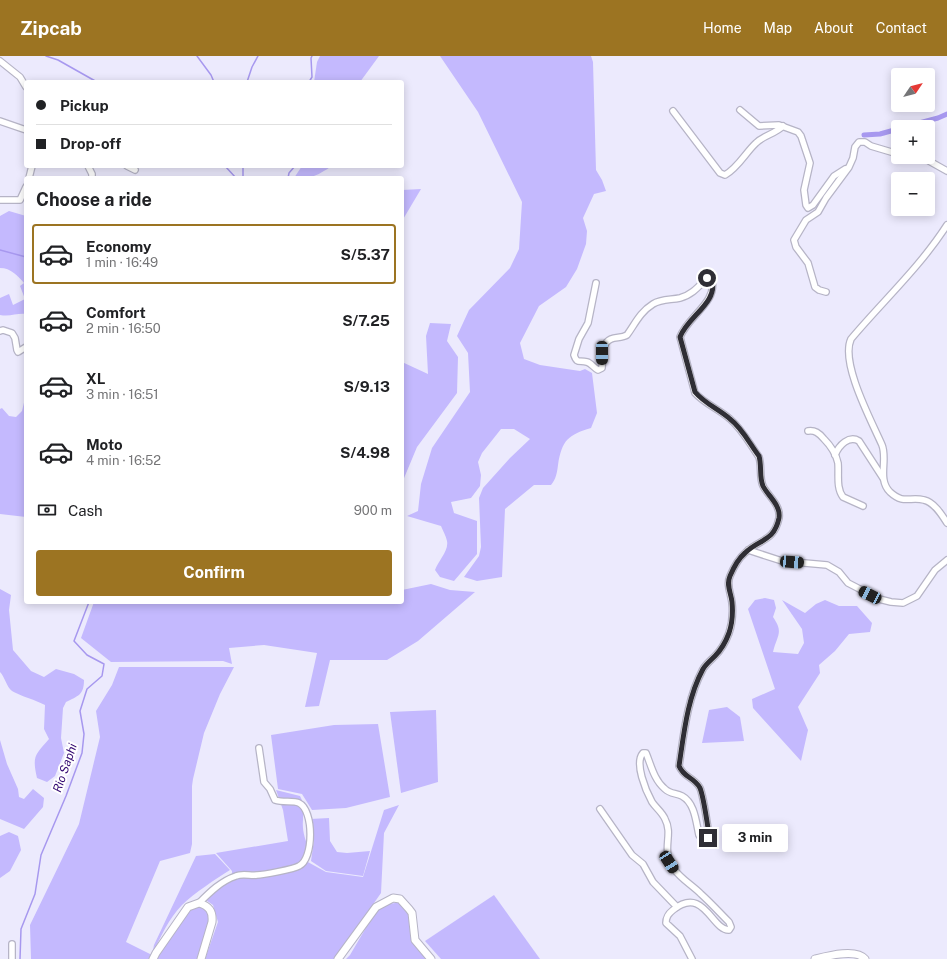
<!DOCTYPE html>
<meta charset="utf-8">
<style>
body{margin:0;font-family:"Public Sans",sans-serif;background:#f2f2f2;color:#202124;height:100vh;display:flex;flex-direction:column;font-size:15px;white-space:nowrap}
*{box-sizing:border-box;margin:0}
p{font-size:13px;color:#757577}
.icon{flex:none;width:22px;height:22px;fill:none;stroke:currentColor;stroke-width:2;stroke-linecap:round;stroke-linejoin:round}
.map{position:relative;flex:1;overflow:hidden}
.drawer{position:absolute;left:24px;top:120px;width:380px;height:428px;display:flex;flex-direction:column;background:#fff;border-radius:4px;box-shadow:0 2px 10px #0003}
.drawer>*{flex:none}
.top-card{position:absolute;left:24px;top:24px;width:380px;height:88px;border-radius:4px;box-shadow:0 2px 10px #0003;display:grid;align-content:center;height:88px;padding:0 12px;background:#fff}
.needle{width:26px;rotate:55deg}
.tools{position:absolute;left:891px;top:12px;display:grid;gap:8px}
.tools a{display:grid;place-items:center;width:44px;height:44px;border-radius:4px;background:#fff;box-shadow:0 2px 10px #0003;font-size:20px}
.end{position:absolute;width:18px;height:18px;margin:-9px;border:5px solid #2f2e35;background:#fff;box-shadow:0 0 0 2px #fff}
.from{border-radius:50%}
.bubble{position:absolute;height:28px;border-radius:4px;background:#fff;box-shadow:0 2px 10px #0003;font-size:13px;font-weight:700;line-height:28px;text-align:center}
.car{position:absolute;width:12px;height:24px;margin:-12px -6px;border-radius:5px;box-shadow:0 0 3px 1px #0007;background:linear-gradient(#222 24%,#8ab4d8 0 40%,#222 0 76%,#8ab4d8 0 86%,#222 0)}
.top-card b{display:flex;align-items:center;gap:14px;height:38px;font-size:15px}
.top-card b+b{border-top:1px solid #e0e0e0}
.top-card i{width:10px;height:10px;background:#202124}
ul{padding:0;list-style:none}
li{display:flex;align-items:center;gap:12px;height:60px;margin:0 8px 6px;padding:0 4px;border:2px solid transparent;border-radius:4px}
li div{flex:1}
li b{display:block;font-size:15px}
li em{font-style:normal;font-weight:700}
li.active{border-color:#9c7422}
li>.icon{width:36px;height:36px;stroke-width:1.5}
h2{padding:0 12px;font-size:18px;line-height:48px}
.pay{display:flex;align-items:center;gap:10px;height:44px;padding:0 12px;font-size:15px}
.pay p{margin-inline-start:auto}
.button{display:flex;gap:8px;margin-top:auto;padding:8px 12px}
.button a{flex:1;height:46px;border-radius:4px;background:#9c7422;color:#fff;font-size:16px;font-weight:700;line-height:46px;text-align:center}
header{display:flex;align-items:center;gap:24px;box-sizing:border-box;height:56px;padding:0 20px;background:#9c7422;color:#fff}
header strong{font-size:19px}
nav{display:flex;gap:22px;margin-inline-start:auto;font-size:14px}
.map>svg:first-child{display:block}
.green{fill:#c4b9fe}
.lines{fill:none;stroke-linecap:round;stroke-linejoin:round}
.stream{stroke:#a798ef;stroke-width:1.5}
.canal{stroke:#a798ef;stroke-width:5}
.minor-casing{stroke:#b6b4c6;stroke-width:8}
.tertiary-casing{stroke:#b6b4c6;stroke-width:9}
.minor{stroke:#fff;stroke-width:5.5}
.tertiary{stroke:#fff;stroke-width:7}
.route{stroke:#2f2e35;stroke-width:5}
.labels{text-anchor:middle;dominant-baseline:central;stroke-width:4;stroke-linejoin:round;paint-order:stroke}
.water-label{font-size:12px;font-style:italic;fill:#310670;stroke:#fff}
</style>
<header>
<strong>Zipcab</strong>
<nav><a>Home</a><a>Map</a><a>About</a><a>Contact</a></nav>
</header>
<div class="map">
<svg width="947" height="903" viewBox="0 0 947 903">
<rect width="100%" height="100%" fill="#eceafd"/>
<!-- green -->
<g class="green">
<polygon points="320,0 379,0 360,26 314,26 317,6"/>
<path d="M440 0H591L593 6 596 114 602 124 606 135 594 138 583 162 587 175 586 188 577 213 566 231 539 250 520 287 524 303 540 309 580 315 585 313 592 317 597 357 591 372C568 379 562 384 558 409 557 417 556 423 551 429H534L505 453 502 521 477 525 464 521 479 500 481 491 479 442 483 432 510 402 530 383 514 373H501L482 397 478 406 481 419 480 430 471 442 451 446 454 457 477 465V498L454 525 440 521 435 514C438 505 449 495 447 485 446 480 443 475 441 470L407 460 418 455 421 428 432 392 470 336 468 297 457 280 469 254 510 212 519 193 522 146 478 56Z"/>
<path d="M302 110H332C316 120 314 122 294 122Z"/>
<polygon points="421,133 402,165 402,134"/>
<path d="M9 155 26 160V258C17 257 10 261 0 259V242L9 238 13 249 25 243 20 230 24 227C18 220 11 212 0 212V160Z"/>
<polygon points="430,267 451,268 447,285 458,301 457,337 417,391 402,427 402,306 428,318 426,280"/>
<polygon points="26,338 26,461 0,458 0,353 2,352 9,360 16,361 22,355"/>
<polygon points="431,528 450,534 475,536 418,585 387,604 330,604 319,650 305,651 317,597 264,589 229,592 232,608 223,605 111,606 81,582 94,546 402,546 402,534"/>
<path d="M0 533 11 539 9 554 13 594 31 615 44 621 56 613 74 618 84 624C84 639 78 640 66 646L63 652 61 682 64 697 55 720 47 726 37 722C32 700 35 699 49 683L44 673 45 649C38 645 18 639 12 635 6 630 5 621 0 616Z"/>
<path d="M765 542 774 544 776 552 773 561C784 577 777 579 773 596L798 598 804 587 802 573 782 544 805 557 816 548 825 544 839 550H857L872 567 870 576 849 578 835 595 819 609 820 617 798 651 808 674 801 705 753 652 752 643 775 633 748 553 755 544Z"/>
<path d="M119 611H234L220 638 204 677 193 723 192 730V788L190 797 160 805 126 886 152 899 154 889 196 800 215 798 230 814C216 823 194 837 182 849 169 862 160 882 152 899L196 845 212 860 199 903H31L30 869 79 768 100 681 96 655 112 629Z"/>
<polygon points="727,651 740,661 744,685 702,687 709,654"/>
<polygon points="436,654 438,726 401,737 390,656"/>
<polygon points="378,668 390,741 346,752 312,754 302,738 278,733 271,679 334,669"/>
<polygon points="0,684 7,708 18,733 19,741 24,743 33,733 44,742 43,751 24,773 0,763"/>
<path d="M276 734 300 740C305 749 303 755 303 764 302 774 305 784 309 792L306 805 326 816 363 821 384 754 399 749 384 777 381 837 360 867 347 888 335 903H205L218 866 213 849 203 842 232 820V815L216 797 288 785 283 754Z"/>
<polygon points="329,762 330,785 337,796 347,797 370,795 363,820 326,815 311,805 314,784 310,763"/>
<polygon points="9,776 18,780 21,794 10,815 0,822 0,780"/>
<polygon points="494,839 540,903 441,903 425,885"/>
<polygon points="401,846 413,867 420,891 430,903 346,903 350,899 377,853 389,848"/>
</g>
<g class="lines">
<!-- stream -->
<g class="stream">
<polyline points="46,0 58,4 97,26"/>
<polyline points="197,0 211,19 214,26"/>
<polyline points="247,26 252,11 258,0"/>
<polyline points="309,26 312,21 311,2 312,0"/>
<polyline points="225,110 236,122"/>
<polyline points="243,122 243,110"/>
<polyline points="288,122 289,117 295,110"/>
<polyline points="0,194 26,201"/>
<polyline points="20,903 21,873 35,838 41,799 66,740 82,697 84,678 80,655 87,633 102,620 104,608 87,599 74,585 89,546"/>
</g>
<!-- canal -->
<g class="canal">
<polyline points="904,71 938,62 947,58"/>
<polyline points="864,79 880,78 898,73"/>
</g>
<!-- minor casing -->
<g class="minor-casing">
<g id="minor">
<polyline points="0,5 20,21 26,31"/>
<polyline points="740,54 759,70 779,69 798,76 801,80 810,107 804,134 806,149 808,152 813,149 834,120 845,113"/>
<path d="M673 55 720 117 725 119C738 112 746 96 756 87 764 79 775 78 783 70"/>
<polyline points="0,65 26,74"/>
<polyline points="922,101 947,115"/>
<polyline points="88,110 92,118 92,122"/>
<polyline points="127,110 135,114"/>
<polyline points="29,122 32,110"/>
<polyline points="0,144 20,144 26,131"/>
<path d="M947 169C920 211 883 245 851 283 840 307 872 366 882 389 888 404 877 423 890 436 904 449 910 440 924 444 934 446 942 459 947 467"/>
<path d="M596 227 588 267 579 283 574 299C577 308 579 304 587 306 591 307 594 312 598 314L602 312C603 303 600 288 611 283 616 281 622 282 627 279 635 268 640 256 653 248 661 243 671 244 680 242 692 239 699 230 707 222H710L712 224C717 247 688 260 680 281L695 337C705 348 719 353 730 363 742 373 750 388 759 401 762 410 759 421 763 430 768 440 781 449 779 462 774 486 759 483 745 497 739 502 733 513 730 520 726 529 731 537 732 547 733 556 732 568 729 577 726 585 721 594 715 600 711 604 706 608 703 613 687 643 684 677 679 710 684 722 694 721 700 732 704 742 707 767 709 779L708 782 705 783 701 782 699 779C696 766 695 747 682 740 676 737 670 738 665 733 654 724 651 709 646 697H643C634 707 646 735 652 746 656 752 662 756 665 763 674 780 660 793 674 813 681 823 692 829 701 838 711 847 720 857 729 866L731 871 729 874C712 875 704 829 673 854 668 858 666 861 666 867L680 880 692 903"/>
<polyline points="826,236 819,234 815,231 808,207 796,191 794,184 806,164 818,156 826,142 849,111 853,102 855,91 859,86 865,86 871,90 898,98"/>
<polyline points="0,275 3,274 12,277 15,282 17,294 18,296 26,291"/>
<path d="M808 375C815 374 819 377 824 383 830 389 836 398 838 407 839 418 836 432 843 441L863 450"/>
<path d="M835 399C839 389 849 379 859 385L883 422"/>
<polyline points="748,494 782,505 827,509 839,516 848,527 879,543 891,546 903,547 917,540 935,514 947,504"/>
<polyline points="600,753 632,799 643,808 653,826 677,851"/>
<path d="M199 847C210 836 221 825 236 820 242 817 251 820 257 819 263 819 294 813 299 810 314 803 314 754 299 747 293 744 283 747 275 744L270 733 264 726 259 692"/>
<polyline points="12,903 12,888"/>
</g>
</g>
<!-- tertiary casing -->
<g class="tertiary-casing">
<g id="tertiary">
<path d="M153 903 156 897 188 851 199 847C209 850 213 855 212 866L201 903"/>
<polyline points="338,903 376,851 393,842 400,843 409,853 412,857 415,884 431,903"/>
<path d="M815 903C827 900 856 892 865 903"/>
</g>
</g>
<!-- minor -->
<use href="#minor" class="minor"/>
<!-- tertiary -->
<use href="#tertiary" class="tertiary"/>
</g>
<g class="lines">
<!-- route -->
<path class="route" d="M707 222 712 224C718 247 688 260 680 281L695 336C705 348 719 353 730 363 742 372 750 388 759 400 762 410 759 421 763 430 768 440 781 449 779 462 774 486 759 483 745 497 739 502 733 513 730 520 726 529 731 537 732 546 733 556 732 568 729 577 726 585 721 594 715 600 711 604 706 608 703 613 687 643 684 677 679 710 684 722 694 721 700 732 704 742 707 767 709 778L708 782"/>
</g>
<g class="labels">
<!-- water labels -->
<g class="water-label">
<text transform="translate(65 712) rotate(-71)">Rio Saphi</text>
</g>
</g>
</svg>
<div class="tools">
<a><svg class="needle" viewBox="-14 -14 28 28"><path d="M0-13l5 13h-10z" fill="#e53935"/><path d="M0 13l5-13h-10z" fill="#757577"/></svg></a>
<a>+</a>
<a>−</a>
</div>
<i class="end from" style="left:707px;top:222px"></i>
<i class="end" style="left:708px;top:782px"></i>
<div class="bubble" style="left:722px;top:768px;width:66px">3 min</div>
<i class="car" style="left:602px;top:297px;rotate:180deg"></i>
<i class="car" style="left:792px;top:506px;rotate:94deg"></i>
<i class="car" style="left:870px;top:539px;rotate:297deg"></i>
<i class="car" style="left:669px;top:806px;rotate:147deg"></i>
<div class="top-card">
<b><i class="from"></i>Pickup</b>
<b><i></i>Drop-off</b>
</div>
<section class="drawer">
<h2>Choose a ride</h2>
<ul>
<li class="active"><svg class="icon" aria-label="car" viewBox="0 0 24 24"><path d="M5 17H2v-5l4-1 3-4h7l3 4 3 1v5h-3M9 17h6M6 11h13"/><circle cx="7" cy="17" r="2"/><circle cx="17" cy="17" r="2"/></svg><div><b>Economy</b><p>1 min · 16:49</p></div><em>S/5.37</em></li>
<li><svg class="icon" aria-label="car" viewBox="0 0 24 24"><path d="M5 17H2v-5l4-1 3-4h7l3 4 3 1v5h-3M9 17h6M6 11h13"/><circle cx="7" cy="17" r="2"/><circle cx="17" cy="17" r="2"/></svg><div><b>Comfort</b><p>2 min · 16:50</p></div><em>S/7.25</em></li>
<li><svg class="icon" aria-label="car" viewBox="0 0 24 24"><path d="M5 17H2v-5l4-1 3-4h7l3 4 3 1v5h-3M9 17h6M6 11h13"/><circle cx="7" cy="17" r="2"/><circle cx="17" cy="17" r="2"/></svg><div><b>XL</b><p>3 min · 16:51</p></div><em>S/9.13</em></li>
<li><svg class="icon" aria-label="car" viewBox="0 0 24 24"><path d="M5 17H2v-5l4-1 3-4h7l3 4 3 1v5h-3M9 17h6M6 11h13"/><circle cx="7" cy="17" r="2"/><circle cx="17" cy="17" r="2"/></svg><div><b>Moto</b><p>4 min · 16:52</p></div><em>S/4.98</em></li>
</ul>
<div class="pay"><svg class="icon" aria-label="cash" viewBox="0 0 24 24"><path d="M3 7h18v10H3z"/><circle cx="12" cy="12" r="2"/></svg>Cash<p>900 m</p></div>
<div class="button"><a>Confirm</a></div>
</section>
</div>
